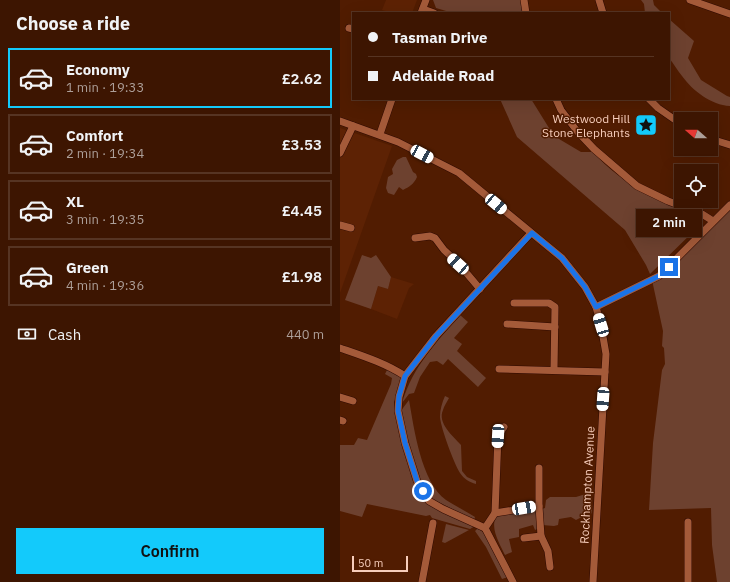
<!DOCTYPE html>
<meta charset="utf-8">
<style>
body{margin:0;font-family:"IBM Plex Sans",sans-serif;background:#482210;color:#f1f3f6;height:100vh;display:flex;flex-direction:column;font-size:15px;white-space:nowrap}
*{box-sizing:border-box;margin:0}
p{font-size:13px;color:#ad9f99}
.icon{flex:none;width:22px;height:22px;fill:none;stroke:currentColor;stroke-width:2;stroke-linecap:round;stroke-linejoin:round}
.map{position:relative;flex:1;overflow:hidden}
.drawer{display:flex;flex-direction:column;background:#3d1501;width:340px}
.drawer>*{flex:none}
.hud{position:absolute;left:12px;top:12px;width:318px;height:88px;border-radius:0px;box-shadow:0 4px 16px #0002,0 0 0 1px #563423;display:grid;align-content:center;height:88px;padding:0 16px;background:#3d1501}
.needle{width:26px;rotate:290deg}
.controls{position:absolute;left:334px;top:112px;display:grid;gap:8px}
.controls a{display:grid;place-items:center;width:44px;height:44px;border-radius:0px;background:#3d1501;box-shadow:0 4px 16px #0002,0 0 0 1px #563423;font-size:20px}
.scale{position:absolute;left:12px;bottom:10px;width:56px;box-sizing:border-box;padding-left:4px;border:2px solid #f7cdbb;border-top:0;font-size:11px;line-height:14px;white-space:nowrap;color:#f7cdbb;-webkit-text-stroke:3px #511c01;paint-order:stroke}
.end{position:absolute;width:18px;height:18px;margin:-9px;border:5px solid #1a73e8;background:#fff;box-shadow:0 0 0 2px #fff}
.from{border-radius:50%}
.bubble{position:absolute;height:28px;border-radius:0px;background:#3d1501;box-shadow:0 4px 16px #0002,0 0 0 1px #563423;font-size:13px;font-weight:600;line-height:28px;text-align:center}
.car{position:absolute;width:12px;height:24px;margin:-12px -6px;border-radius:5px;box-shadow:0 0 3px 1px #0007;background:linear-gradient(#fff 24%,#345 0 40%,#fff 0 76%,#345 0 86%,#fff 0)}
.hud b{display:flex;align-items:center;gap:14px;height:38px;font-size:15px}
.hud b+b{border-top:1px solid #563423}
.hud i{width:10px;height:10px;background:#f1f3f6}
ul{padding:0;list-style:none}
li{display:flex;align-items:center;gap:12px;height:60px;margin:0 8px 6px;padding:0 8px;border:2px solid #563423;border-radius:0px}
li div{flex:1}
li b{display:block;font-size:15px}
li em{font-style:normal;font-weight:600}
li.selected{border-color:#13cafb}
li>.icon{width:36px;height:36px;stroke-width:1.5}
h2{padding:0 16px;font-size:18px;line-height:48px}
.pay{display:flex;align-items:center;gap:10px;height:44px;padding:0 16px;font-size:15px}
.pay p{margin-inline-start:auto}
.cta{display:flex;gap:8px;margin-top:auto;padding:8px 16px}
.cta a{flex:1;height:46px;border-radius:0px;background:#13cafb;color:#111;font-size:16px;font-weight:600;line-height:46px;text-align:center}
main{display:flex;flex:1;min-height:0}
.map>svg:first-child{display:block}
.built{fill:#5d2204}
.green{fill:#6d412f}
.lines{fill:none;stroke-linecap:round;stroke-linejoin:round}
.street-casing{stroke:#2e0900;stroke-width:8}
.street{stroke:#a45a39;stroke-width:7}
.route{stroke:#1a73e8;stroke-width:5}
.labels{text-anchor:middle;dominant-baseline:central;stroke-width:3;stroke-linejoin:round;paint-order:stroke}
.poi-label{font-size:12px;fill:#f7cdbb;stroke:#511c01;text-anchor:end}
.street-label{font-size:12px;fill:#f7cdbb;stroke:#511c01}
</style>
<main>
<section class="drawer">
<h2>Choose a ride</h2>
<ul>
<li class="selected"><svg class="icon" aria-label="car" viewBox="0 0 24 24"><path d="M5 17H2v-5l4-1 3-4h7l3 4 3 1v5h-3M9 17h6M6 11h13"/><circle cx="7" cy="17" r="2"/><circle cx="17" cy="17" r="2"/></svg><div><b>Economy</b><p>1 min · 19:33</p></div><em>£2.62</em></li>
<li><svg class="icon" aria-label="car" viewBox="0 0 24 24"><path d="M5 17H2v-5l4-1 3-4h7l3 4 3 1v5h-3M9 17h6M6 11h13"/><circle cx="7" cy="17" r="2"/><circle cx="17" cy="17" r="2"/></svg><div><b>Comfort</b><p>2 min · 19:34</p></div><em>£3.53</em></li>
<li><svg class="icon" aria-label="car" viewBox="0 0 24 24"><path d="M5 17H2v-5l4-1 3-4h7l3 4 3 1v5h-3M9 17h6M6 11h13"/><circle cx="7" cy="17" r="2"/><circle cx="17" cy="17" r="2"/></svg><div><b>XL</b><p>3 min · 19:35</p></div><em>£4.45</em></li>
<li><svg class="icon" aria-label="car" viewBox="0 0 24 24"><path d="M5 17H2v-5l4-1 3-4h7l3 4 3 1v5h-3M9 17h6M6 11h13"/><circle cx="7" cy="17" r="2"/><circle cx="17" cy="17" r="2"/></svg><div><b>Green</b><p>4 min · 19:36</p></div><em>£1.98</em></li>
</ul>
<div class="pay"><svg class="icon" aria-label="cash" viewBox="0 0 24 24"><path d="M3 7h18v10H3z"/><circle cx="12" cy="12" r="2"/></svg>Cash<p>440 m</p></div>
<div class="cta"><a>Confirm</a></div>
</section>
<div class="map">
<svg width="390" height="582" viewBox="0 0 390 582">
<rect width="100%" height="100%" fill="#511c01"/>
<!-- built -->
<g class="built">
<polygon points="46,0 77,0 72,13 52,13 42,10"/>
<polygon points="0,128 52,146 0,293"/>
<polygon points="51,277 74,284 69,288 57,319 31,309 38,286 48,289"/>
</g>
<!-- green -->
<g class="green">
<polygon points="93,0 182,0 183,13 113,13 96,8"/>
<polygon points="301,0 313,0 314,5 322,13 305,13 304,4"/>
<path d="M329 19 354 41 348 58 361 80 387 96 390 97V106C371 105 353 91 342 76 337 70 334 64 329 58Z"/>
<path d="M160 99H191L214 136 241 152H253C283 186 317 198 358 216L360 225 310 274 306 265 285 230 177 137Z"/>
<path d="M63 157H66L73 172 76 174 77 177C74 184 69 187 63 190L59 187 54 195 48 193 46 188 48 177 53 174 52 169 57 160Z"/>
<polygon points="390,205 390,582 377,582 372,545 371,508 309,510 313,443 322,370 325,364 324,348 322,346 323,331 312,280"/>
<polygon points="22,255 31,258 36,255 51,277 48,289 38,286 31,309 5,300"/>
<path d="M120 315 128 322 114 338 122 344 117 351 146 378 138 387 108 359 103 365 97 361 90 362 80 377 74 393 69 394 62 403C73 366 96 343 120 315Z"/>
<polygon points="48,368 61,375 62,382 54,402 56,414 88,503 135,526 130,529 92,518 90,515 86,516 27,504 22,517 0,511 0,445 14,445 18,438 27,440 51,384 52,378 45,374"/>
<path d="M105 396 109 398C107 402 104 406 103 410 97 423 113 436 121 445L122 471 127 477 136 481V484C129 482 124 479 120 473 114 463 101 429 100 417 100 409 102 403 105 396Z"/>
<path d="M69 400C74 428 81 482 106 500 115 506 126 511 135 517L134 520 92 499 79 481 60 412Z"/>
<path d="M249 493 252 498V513C247 516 241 517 236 520L231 517 219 519 218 525 214 526 202 525V509L205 508 206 500 210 497H236Z"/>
<path d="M193 508 198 513 197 529 195 530 193 525 179 529V537L169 539 172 552 165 555C160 544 145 521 162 512 167 510 186 509 193 508Z"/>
<polygon points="106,524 129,530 105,543 102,542"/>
<polygon points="138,528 146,535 168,577 162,579 146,547 135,531"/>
</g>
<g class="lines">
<!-- street casing -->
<g class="street-casing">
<g id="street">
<polyline points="184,0 186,13"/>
<polyline points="259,0 263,13"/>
<polyline points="350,0 390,14"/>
<polyline points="83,9 94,13"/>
<polyline points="81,13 86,0"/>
<polyline points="9,28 13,29"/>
<polyline points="216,99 221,110 237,131 254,149 297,186 328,201 362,214 373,221"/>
<polyline points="309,99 318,108 341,124"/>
<polyline points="0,121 58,142 119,173 222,258 245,287 256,307 261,325 266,354 253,582"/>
<polyline points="40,134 52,99"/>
<polyline points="371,139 390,145"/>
<polyline points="0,153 13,126"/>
<polyline points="0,225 11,228"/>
<polyline points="75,238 90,236 95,238 104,250 118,263 140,289"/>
<polyline points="174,303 209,303 215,307 214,370"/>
<polyline points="256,307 319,276 390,205"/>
<polyline points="167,324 215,327"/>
<path d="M0 348C23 356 45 363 65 376"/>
<polyline points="159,369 265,372"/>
<polyline points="0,397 13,401"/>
<polyline points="0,420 3,421"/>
<polyline points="199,506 199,468"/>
<polyline points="155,513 158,436 164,427"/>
<polyline points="145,528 155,513 199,506 201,536 208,551 210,567"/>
<polyline points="184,538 201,536"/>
<polyline points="82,582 93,523"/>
<polyline points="173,582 145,528 103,509 89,501 77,481 65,443 58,411 59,397 65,376 96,336 191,233"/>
<polyline points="348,582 348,522"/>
</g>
</g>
<!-- street -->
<use href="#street" class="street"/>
</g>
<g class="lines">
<!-- route -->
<polyline class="route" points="83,491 77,481 65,443 58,411 59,396 65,376 96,336 192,233 222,258 245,287 256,307 319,276 329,267"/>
</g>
<!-- icons -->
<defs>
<g id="sight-square" transform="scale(1.15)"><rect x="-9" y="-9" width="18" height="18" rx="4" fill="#13cafb" stroke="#511c01"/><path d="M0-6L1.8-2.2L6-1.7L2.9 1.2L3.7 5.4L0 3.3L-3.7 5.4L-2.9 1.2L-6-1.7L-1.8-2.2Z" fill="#111"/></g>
</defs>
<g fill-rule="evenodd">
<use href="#sight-square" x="306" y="125"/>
</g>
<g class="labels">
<!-- poi labels -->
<g class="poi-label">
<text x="290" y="118">Westwood Hill<tspan x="290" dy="14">Stone Elephants</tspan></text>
</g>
<!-- street labels -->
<g class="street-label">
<text transform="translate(247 485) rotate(-87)">Rockhampton Avenue</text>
</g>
</g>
</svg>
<div class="controls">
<a><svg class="needle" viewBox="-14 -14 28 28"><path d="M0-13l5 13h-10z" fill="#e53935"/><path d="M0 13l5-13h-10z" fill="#ad9f99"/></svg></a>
<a><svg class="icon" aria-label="locate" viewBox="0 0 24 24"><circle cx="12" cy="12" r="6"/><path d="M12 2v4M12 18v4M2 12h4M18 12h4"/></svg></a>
</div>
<div class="scale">50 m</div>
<i class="end from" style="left:83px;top:491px"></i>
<i class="end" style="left:329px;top:267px"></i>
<div class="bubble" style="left:296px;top:209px;width:66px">2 min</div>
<i class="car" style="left:82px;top:154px;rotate:118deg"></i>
<i class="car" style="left:156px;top:204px;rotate:130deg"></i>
<i class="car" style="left:118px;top:264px;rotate:312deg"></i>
<i class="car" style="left:261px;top:325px;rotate:343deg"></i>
<i class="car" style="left:263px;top:399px;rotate:184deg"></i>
<i class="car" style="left:158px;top:436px;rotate:183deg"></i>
<i class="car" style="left:184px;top:508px;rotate:80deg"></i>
<div class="hud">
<b><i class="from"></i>Tasman Drive</b>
<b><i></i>Adelaide Road</b>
</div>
</div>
</main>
